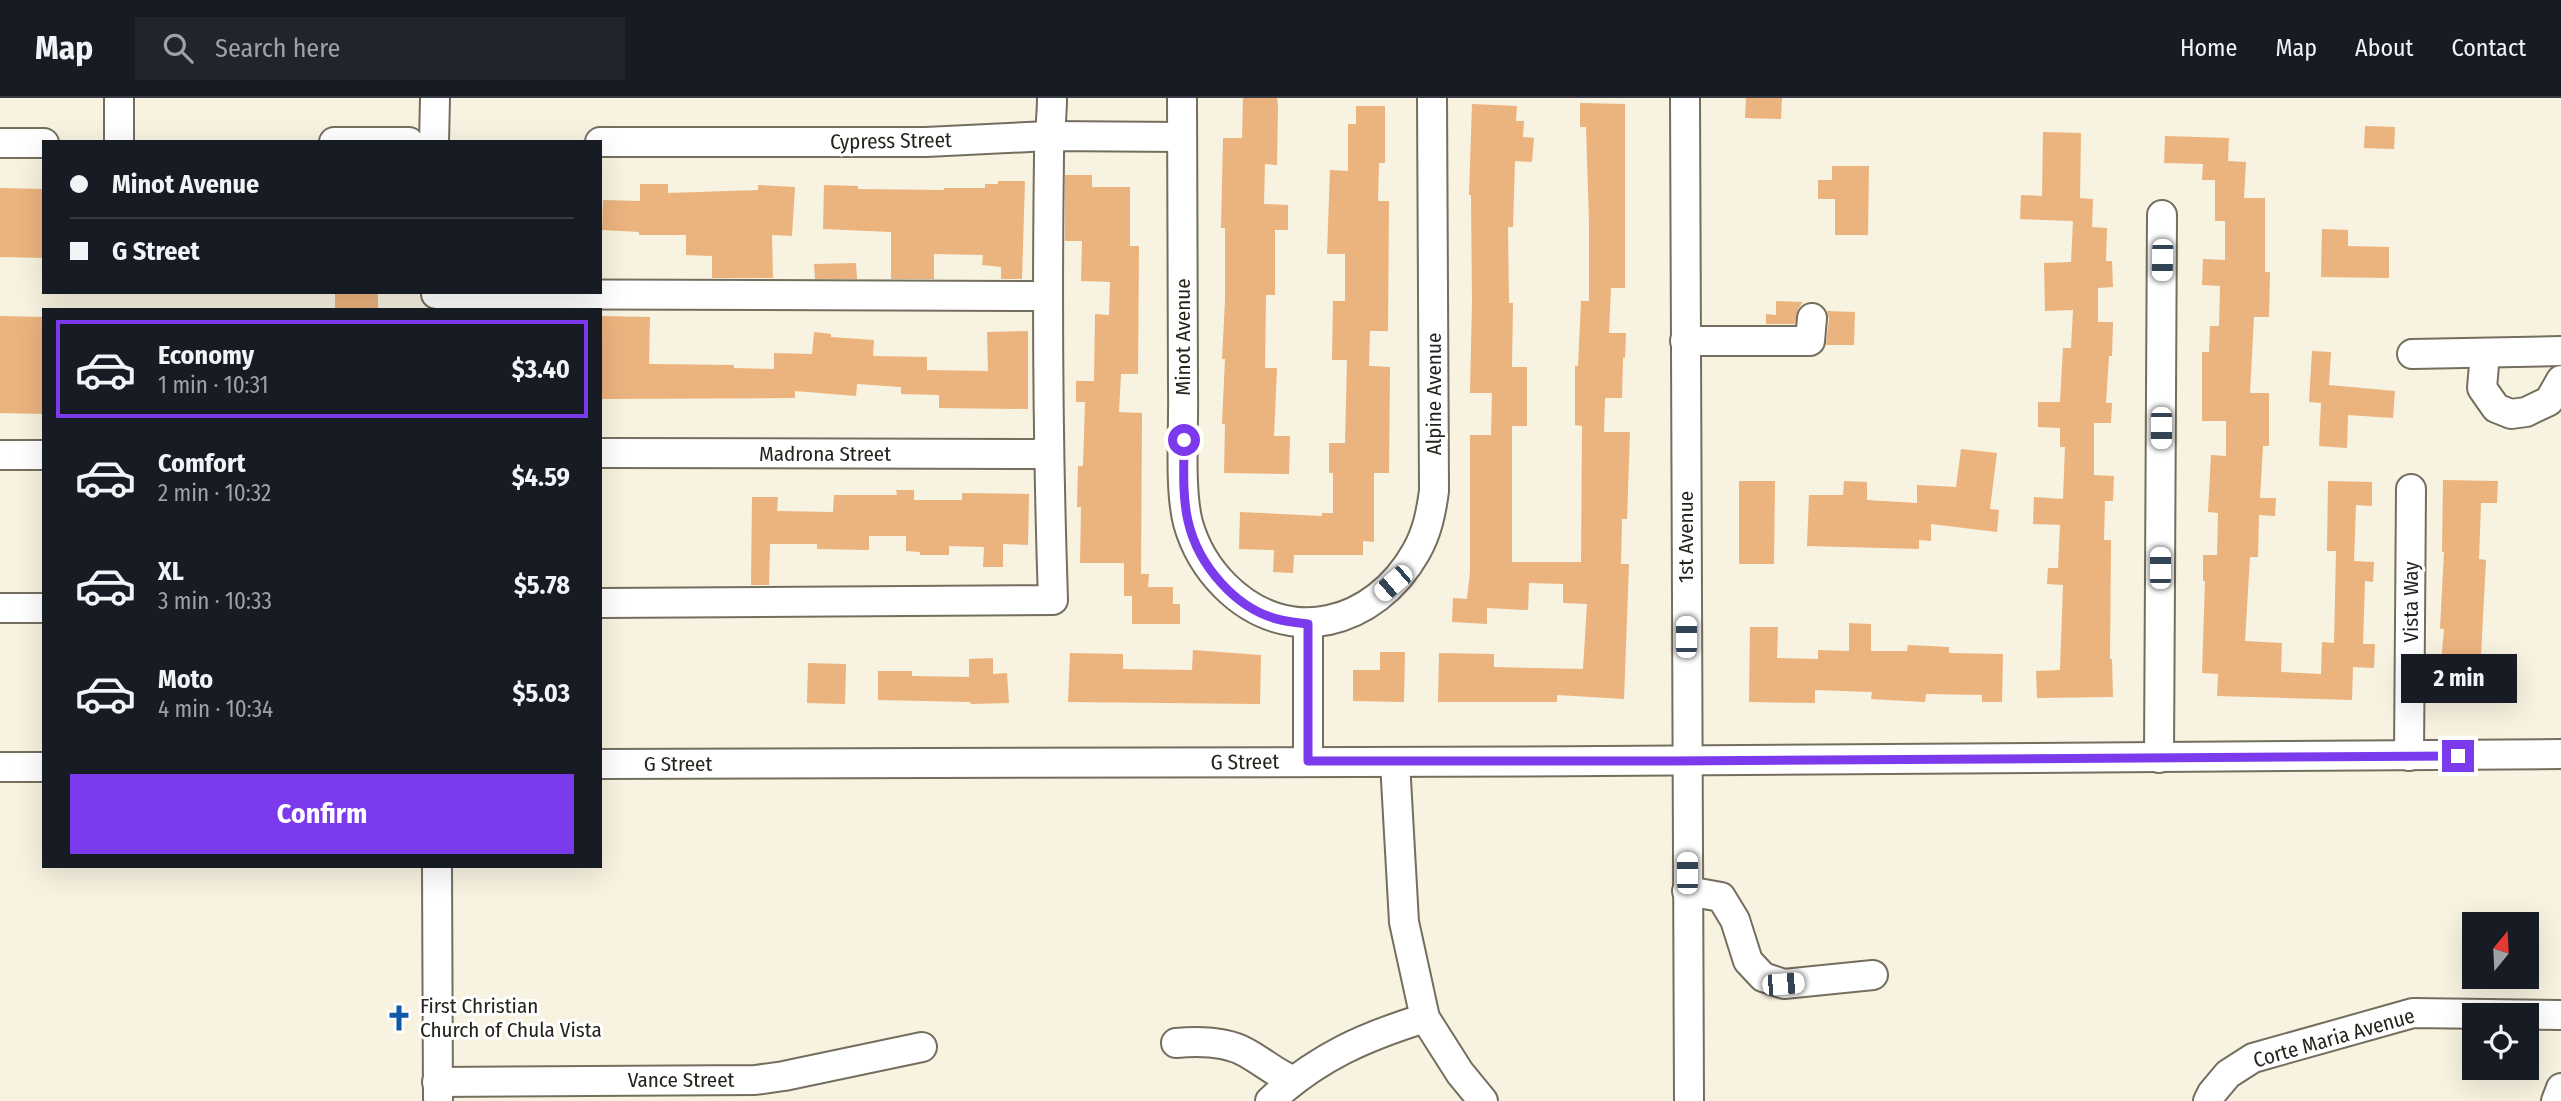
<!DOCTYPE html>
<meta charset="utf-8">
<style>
body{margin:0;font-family:"Fira Sans Condensed",sans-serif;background:#20242c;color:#f1f3f6;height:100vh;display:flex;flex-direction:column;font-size:26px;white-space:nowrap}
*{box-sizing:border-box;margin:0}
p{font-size:23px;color:#9ea1a6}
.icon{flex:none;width:38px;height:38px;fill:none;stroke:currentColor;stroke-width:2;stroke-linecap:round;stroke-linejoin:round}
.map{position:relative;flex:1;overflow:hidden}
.drawer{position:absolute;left:42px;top:210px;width:560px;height:560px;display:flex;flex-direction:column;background:#171b24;border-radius:0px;box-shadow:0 7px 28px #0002}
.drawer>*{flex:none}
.top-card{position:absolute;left:42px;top:42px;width:560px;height:154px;border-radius:0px;box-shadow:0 7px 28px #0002;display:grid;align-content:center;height:154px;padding:0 28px;background:#171b24}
.needle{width:46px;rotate:18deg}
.buttons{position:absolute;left:2462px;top:814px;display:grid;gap:14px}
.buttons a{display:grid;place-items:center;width:77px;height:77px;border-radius:0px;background:#171b24;box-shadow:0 7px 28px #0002;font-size:35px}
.end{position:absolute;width:32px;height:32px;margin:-16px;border:9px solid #7c3aed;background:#fff;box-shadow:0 0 0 4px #fff}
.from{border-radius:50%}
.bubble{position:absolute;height:49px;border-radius:0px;background:#171b24;box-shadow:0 7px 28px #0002;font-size:23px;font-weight:700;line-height:49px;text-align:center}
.car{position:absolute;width:21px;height:42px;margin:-21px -10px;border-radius:9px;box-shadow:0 0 5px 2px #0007;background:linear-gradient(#fff 24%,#345 0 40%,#fff 0 76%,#345 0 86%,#fff 0)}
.top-card b{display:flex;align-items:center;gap:24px;height:66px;font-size:26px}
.top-card b+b{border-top:2px solid #363941}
.top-card i{width:18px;height:18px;background:#f1f3f6}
ul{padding:12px 0 0;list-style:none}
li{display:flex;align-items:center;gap:21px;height:98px;margin:0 14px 10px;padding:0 14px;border:4px solid transparent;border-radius:0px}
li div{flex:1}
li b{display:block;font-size:26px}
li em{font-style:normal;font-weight:700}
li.current{border-color:#7c3aed}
li>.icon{width:63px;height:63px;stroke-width:1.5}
.primary-button{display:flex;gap:14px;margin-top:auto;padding:14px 28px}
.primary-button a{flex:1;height:80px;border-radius:0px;background:#7c3aed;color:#fff;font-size:28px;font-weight:700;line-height:80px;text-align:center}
header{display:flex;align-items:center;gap:42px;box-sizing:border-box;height:98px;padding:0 35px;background:#171b24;border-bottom:2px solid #363941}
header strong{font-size:33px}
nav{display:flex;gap:38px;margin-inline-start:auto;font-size:24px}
.search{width:490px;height:63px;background:#20242c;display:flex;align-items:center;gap:18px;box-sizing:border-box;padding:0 24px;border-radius:0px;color:#9ea1a6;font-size:26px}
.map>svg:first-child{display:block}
.building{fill:#ebb37e}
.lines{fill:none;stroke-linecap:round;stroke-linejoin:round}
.minor-casing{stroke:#746e5f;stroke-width:32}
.minor{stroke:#fff;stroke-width:28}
.route{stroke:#7c3aed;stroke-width:9}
.labels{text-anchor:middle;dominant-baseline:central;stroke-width:6;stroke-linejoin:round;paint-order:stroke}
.street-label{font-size:21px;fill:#26231d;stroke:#fff}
.poi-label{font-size:21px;fill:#26231d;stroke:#fff;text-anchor:start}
</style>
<header>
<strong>Map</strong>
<div class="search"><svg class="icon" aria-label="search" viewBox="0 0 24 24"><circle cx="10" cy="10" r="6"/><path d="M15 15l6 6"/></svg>Search here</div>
<nav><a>Home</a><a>Map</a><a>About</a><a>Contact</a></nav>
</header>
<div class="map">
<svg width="2561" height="1003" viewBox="0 0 2561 1003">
<rect width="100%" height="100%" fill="#f8f2e0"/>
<!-- building -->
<g class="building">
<polygon points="1243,0 1277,0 1278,7 1277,67 1265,66 1264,106 1288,107 1288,132 1275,132 1275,197 1266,197 1265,270 1277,270 1274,338 1290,338 1289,376 1224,375 1225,326 1222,326 1225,261 1222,261 1225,203 1225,130 1221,130 1223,40 1242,40"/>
<polygon points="1746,0 1782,0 1781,21 1745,20"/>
<polygon points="1580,5 1625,6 1625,190 1611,190 1609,235 1626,235 1625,260 1623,260 1622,300 1605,300 1604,334 1630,334 1627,421 1622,421 1621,466 1629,466 1624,601 1557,597 1557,604 1438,604 1439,555 1494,556 1494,569 1583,571 1587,506 1563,505 1563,486 1529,485 1528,512 1487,510 1487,526 1452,524 1453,500 1467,501 1470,474 1470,337 1491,337 1492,295 1470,295 1472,204 1471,97 1469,97 1472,6 1517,8 1516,23 1524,23 1523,39 1534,40 1532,64 1515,63 1513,129 1508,129 1509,205 1513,205 1512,269 1527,269 1527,328 1512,328 1512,464 1581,464 1582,328 1575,327 1575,268 1578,268 1581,203 1589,203 1589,124 1586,29 1580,29"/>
<polygon points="1356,8 1385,8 1385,65 1379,65 1378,103 1389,103 1388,233 1370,233 1369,268 1390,269 1389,375 1374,375 1374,444 1363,443 1363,457 1294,457 1293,475 1273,474 1274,452 1239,451 1240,414 1322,418 1322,415 1333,415 1333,375 1329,375 1329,345 1345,345 1347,262 1332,262 1333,203 1345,203 1345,156 1327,156 1330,72 1348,73 1348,26 1356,26"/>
<polygon points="2365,28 2395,29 2394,51 2364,50"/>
<polygon points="2043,34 2081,35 2080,100 2093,101 2092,129 2107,130 2106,163 2112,163 2113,189 2098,190 2098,224 2113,224 2112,258 2109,258 2106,305 2112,305 2111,325 2094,325 2094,377 2114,378 2113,403 2105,403 2104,442 2111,442 2110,561 2112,561 2113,599 2037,600 2036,573 2060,572 2063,487 2047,486 2048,470 2058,470 2060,427 2033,426 2034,399 2063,401 2065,349 2060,349 2060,330 2038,329 2038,304 2060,304 2063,250 2071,250 2073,212 2045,213 2044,165 2071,164 2073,123 2020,121 2021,97 2042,98"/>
<polygon points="2165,38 2229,40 2228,63 2246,64 2244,100 2265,100 2265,174 2270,174 2269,219 2254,219 2250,295 2269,295 2269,348 2263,348 2260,400 2276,400 2275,418 2259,417 2258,459 2250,459 2245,543 2282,545 2281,574 2321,576 2322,544 2334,545 2336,453 2327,453 2328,383 2372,384 2372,408 2356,407 2354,463 2374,464 2373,484 2365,483 2363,546 2375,546 2374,570 2353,569 2352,602 2217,598 2218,576 2202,575 2205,483 2203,483 2203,457 2217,457 2218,415 2208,414 2211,357 2226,358 2226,323 2202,323 2202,254 2209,254 2210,228 2219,228 2220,188 2202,187 2203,161 2225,162 2225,123 2215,123 2215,82 2202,82 2203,66 2164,65"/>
<polygon points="1832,68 1869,68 1868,137 1835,137 1835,101 1818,101 1818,82 1832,82"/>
<polygon points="1065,77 1092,77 1092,89 1130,89 1130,148 1139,148 1138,276 1121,276 1119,314 1142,315 1141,476 1149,476 1148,489 1173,489 1173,506 1180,506 1180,526 1132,526 1132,498 1124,498 1124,465 1080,465 1081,409 1077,409 1078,368 1083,368 1085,304 1076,304 1076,283 1094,283 1095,216 1109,217 1110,184 1081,183 1082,143 1065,143"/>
<polygon points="998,83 1025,83 1022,181 1001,181 1001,169 982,167 983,157 934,156 934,181 891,181 891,134 823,131 824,87 858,88 858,91 944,92 944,90 985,90 985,86 998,86"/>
<polygon points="640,86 668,86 668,95 758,92 758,87 795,89 792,138 772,137 773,180 712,180 712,158 686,157 686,137 639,137 639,134 602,132 603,102 640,103"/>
<polygon points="0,90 44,91 44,160 0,159"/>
<polygon points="2322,131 2348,132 2348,148 2389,149 2389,180 2321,179"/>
<polygon points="856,165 857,181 815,181 814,166"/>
<rect x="335" y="194" width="43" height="18"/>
<polygon points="1776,203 1803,204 1798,211 1795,226 1766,226 1766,216 1776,217"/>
<polygon points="1827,213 1855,214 1854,247 1826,247 1829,221"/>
<polygon points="0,218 44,219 44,316 0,315"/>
<polygon points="600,218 650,219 649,266 734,267 734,270 774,271 774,255 812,256 814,234 831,236 831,239 874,242 873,258 927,259 927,272 988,273 987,234 1028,233 1028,311 939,310 939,297 901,296 901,289 857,286 856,298 795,293 795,300 600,301"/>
<polygon points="2312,253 2331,254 2329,287 2395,293 2393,320 2348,317 2347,350 2319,348 2321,305 2309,304"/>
<polygon points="1961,351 1997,355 1990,411 1999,412 1997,434 1931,426 1931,443 1919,442 1919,451 1807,448 1809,397 1843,397 1844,383 1867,384 1867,402 1917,405 1917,387 1956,389"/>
<polygon points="2443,382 2498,383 2497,405 2481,405 2479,461 2486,462 2481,557 2496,558 2492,602 2438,598 2444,531 2440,531 2444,454 2442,454"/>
<polygon points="1739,383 1775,383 1774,466 1739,466"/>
<polygon points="896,392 914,392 914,402 962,402 962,395 1029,396 1028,447 1003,446 1003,469 983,469 984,449 949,448 949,457 920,457 920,454 906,453 906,438 869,438 869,452 817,451 817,446 770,446 769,487 751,487 752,399 778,399 777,413 833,414 834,397 897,397"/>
<polygon points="1849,525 1871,526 1871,553 1907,553 1908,547 1949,549 1949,555 2003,556 2002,604 1982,604 1982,597 1926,596 1925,604 1871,601 1872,594 1815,592 1815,605 1749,604 1750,529 1778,529 1777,560 1818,561 1818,552 1849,553"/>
<polygon points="1193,552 1261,557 1260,606 1068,604 1070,555 1123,556 1123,571 1192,572"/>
<polygon points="1380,554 1405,554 1404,604 1353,603 1353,572 1380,572"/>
<polygon points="993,560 993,576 1007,575 1009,605 971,606 970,604 878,602 878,573 912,573 912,578 969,579 969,561"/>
<polygon points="808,565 846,566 845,606 807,605"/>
</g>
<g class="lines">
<!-- minor casing -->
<g class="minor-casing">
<g id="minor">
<polyline points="119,0 119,44"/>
<path d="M1182 0C1182 97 1183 195 1183 292 1184 330 1179 390 1188 425 1195 450 1208 471 1225 488 1288 551 1375 527 1416 454 1427 435 1431 415 1434 393L1432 0"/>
<polyline points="1685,0 1689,1003"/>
<polyline points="334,44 409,44"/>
<polyline points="434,44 435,0"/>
<polyline points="600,44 926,44 1049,38 1181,39"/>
<polyline points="0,45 44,45"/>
<polyline points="436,196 1047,198"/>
<polyline points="1685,243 1810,243 1812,220"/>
<polyline points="2485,255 2482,290 2496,310 2511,316 2526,314 2549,303 2561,282"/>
<polyline points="2412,256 2561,253"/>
<polyline points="600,355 1038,356 1048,350"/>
<polyline points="0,357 44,357"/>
<path d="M600 505 1053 502C1048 354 1047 206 1049 58 1049 39 1052 20 1052 0"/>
<polyline points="0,510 44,510"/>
<polyline points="2409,658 2411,391"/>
<polyline points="2159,660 2162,117"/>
<polyline points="1308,663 1308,526"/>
<polyline points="1395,664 1404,824 1425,920 1460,975 1483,1003"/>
<path d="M600 666C1254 665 1907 663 2561 656"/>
<polyline points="0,669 44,669"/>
<polyline points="437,768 438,1000"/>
<polyline points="1687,793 1721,799 1735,822 1748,863 1763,879 1784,886 1873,877"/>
<path d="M1176 945C1198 943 1225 943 1245 954 1262 963 1275 975 1292 982"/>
<polyline points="437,984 755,982 784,978 922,949"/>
<path d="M1270 1003C1318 959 1364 939 1425 920"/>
<polyline points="2208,1003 2212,995 2228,976 2253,960 2413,915 2561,917"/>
<polyline points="2556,1003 2561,990"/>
</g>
</g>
<!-- minor -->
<use href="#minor" class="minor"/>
</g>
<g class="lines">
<!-- route -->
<path class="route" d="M1184 342C1184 368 1182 397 1188 423 1198 467 1236 512 1281 522 1290 524 1299 525 1308 526V663H1670L2458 658"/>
</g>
<!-- icons -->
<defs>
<g id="church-bare" transform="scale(2.1)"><path d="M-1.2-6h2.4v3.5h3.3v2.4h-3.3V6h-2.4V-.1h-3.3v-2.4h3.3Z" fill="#1058a7" stroke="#fff" stroke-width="2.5" paint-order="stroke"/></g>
</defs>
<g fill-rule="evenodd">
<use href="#church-bare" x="399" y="920"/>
</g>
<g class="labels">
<!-- street labels -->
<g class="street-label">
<text transform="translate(891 43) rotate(-1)">Cypress Street</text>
<text transform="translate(1183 239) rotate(-90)">Minot Avenue</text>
<text transform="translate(1434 296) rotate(-90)">Alpine Avenue</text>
<text x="825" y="356">Madrona Street</text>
<text transform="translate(1686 439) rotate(-90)">1st Avenue</text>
<text transform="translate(2411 504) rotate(-90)">Vista Way</text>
<text transform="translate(1245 664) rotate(-1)">G Street</text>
<text x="678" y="666">G Street</text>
<text transform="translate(2334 940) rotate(-16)">Corte Maria Avenue</text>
<text x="681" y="982">Vance Street</text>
</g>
<!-- poi labels -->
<g class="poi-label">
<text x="420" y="908">First Christian<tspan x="420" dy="24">Church of Chula Vista</tspan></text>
</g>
</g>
</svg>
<div class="buttons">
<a><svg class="needle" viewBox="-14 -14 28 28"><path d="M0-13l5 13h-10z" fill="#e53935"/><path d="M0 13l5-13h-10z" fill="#9ea1a6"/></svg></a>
<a><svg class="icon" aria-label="locate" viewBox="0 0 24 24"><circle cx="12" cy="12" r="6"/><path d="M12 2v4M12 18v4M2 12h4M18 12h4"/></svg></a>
</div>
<i class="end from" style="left:1184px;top:342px"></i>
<i class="end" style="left:2458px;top:658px"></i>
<div class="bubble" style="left:2401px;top:556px;width:116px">2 min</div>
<i class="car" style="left:2162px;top:162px;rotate:181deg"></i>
<i class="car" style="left:2161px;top:330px;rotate:180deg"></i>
<i class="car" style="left:2160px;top:470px;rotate:0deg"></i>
<i class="car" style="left:1393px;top:485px;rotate:229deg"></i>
<i class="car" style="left:1686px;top:539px;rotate:0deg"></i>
<i class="car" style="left:1687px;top:775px;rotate:0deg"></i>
<i class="car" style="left:1783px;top:886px;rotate:85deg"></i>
<div class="top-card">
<b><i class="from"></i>Minot Avenue</b>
<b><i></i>G Street</b>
</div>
<section class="drawer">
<ul>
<li class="current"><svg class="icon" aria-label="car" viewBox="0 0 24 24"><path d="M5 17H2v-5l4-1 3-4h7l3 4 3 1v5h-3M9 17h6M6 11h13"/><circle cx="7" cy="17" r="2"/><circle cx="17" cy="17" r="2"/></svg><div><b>Economy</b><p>1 min · 10:31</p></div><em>$3.40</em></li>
<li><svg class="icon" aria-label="car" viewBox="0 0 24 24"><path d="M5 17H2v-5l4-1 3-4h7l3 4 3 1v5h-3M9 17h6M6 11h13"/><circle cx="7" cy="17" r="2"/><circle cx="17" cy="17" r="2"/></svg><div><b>Comfort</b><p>2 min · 10:32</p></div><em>$4.59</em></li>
<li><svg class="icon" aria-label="car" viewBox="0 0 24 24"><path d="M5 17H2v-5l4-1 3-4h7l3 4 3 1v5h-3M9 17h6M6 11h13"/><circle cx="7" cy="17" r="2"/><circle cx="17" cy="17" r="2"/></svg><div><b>XL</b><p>3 min · 10:33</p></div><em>$5.78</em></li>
<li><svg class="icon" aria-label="car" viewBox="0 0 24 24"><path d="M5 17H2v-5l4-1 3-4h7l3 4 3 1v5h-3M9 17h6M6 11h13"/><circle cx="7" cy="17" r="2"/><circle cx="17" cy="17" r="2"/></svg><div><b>Moto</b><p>4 min · 10:34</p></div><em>$5.03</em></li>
</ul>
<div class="primary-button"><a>Confirm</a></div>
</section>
</div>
